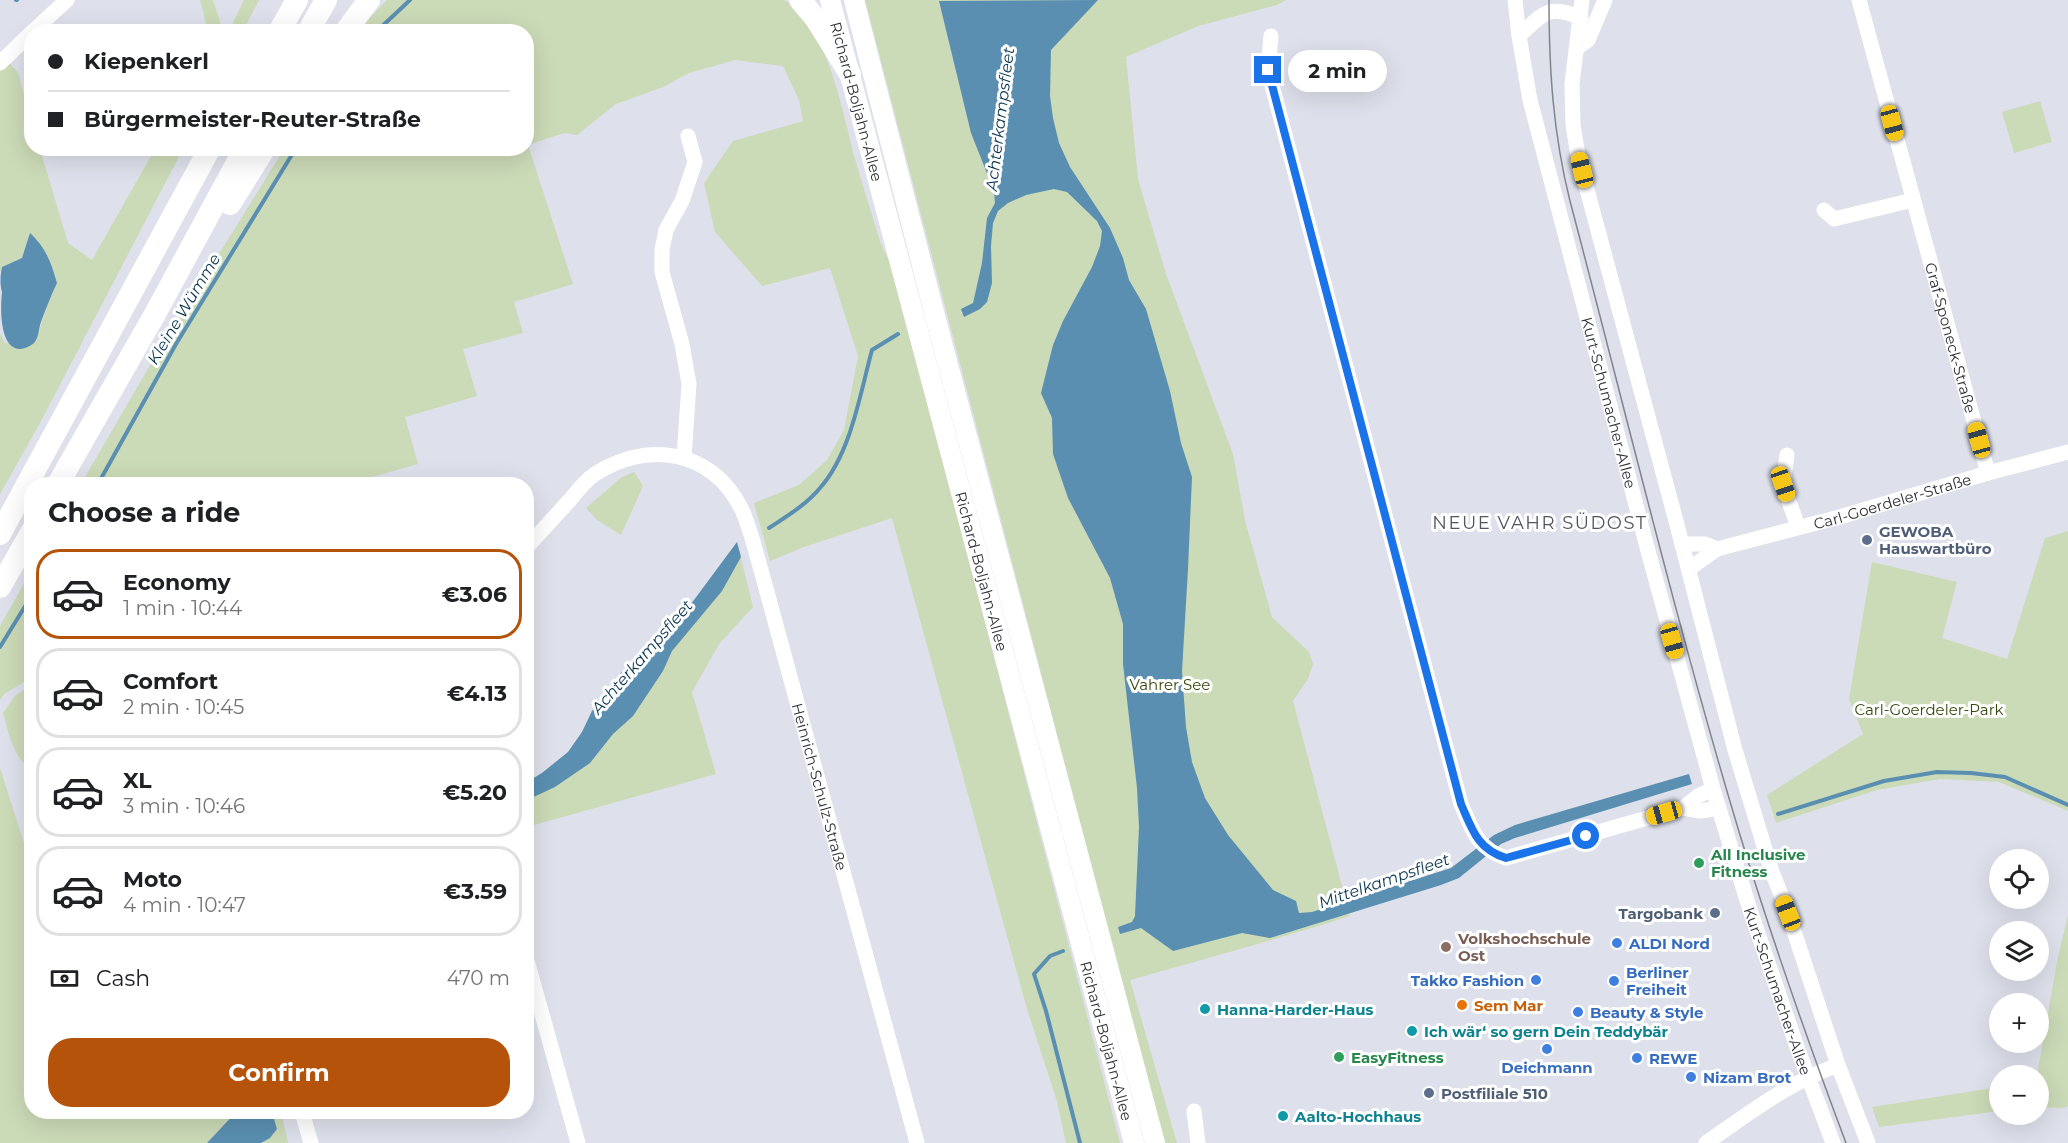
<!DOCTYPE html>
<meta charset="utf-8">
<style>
body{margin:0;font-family:Montserrat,sans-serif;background:#f6f6f6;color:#202124;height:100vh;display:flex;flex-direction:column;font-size:22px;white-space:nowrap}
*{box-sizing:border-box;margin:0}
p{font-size:20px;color:#757577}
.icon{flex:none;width:33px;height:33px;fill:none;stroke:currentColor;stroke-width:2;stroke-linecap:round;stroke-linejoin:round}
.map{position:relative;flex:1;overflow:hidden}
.details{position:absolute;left:24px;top:477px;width:510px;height:642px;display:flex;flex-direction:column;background:#fff;border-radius:24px;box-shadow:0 6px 24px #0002}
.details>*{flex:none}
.hud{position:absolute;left:24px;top:24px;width:510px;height:132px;border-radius:24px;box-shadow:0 6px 24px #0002;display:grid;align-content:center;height:132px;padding:0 24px;background:#fff}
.fabs{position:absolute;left:1989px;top:849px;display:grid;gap:12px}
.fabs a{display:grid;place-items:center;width:60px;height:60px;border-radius:50%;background:#fff;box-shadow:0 6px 24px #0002;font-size:30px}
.end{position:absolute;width:27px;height:27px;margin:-14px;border:8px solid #1a73e8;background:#fff;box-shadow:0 0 0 3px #fff}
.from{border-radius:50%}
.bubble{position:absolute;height:42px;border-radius:21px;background:#fff;box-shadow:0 6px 24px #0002;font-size:20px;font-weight:700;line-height:42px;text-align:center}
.car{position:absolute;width:18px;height:36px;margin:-18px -9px;border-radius:8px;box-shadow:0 0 4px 2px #0007;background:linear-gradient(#f5c518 24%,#345 0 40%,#f5c518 0 76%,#345 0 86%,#f5c518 0)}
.hud b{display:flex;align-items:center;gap:21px;height:57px;font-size:22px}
.hud b+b{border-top:2px solid #e0e0e0}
.hud i{width:15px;height:15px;background:#202124}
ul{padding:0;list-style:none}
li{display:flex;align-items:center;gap:18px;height:90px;margin:0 12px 9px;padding:0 12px;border:3px solid #e0e0e0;border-radius:24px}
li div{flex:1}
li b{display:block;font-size:22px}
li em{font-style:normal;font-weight:700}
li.selected{border-color:#b45309}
li>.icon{width:54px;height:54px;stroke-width:1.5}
h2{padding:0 24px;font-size:27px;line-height:72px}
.pay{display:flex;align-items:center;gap:15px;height:66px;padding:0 24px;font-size:22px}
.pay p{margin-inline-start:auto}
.button{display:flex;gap:12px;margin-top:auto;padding:12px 24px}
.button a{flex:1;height:69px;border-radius:24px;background:#b45309;color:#fff;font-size:24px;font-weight:700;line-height:69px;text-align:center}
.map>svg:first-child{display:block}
.green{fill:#cbdab7}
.water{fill:#5a8fb1}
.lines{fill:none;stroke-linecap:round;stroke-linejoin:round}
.stream{stroke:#5a8fb1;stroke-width:4}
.minor{stroke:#fff;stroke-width:15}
.major{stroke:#fff;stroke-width:20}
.highway{stroke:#fff;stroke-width:22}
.tram{stroke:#82848b;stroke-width:1.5}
.route{stroke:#1a73e8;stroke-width:8}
.service-dot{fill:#5c6f8a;stroke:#fff;stroke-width:2}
.leisure-dot{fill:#2e9e5b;stroke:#fff;stroke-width:2}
.shop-dot{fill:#3f7fe0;stroke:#fff;stroke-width:2}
.education-dot{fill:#8d6e63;stroke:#fff;stroke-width:2}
.food-dot{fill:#e8710a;stroke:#fff;stroke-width:2}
.culture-dot{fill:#0f9aa8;stroke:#fff;stroke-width:2}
.labels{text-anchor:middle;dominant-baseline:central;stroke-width:6;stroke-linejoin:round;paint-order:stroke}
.street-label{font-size:15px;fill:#2f3034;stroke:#fff}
.service-label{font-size:15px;font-weight:bold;fill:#4e5e75;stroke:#fff;text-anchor:start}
.park-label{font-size:15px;fill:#35480d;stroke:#fff}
.leisure-label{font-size:15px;font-weight:bold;fill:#27864d;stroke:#fff;text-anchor:start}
.education-label{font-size:15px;font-weight:bold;fill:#785e54;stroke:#fff;text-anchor:start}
.shop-label{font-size:15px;font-weight:bold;fill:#366cbe;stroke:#fff;text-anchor:start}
.food-label{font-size:15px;font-weight:bold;fill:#c56008;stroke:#fff;text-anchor:start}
.culture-label{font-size:15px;font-weight:bold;fill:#0d838f;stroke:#fff;text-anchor:start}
.water-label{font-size:16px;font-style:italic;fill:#08354e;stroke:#fff}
.quarter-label{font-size:18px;letter-spacing:1.5px;fill:#54565e;stroke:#fff}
</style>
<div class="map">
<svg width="2068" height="1143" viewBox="0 0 2068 1143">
<rect width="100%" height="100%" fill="#dee1eb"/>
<!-- green -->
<g class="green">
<polygon points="200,0 213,0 223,31 208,31"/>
<polygon points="244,0 259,0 243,31 229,31"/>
<path d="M387 0H783C824 12 845 120 855 159 863 187 872 215 881 244L894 271 1120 1143H1066L1057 1101 1027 1009 892 518 804 547 770 561 754 503 799 485 827 460 844 430 858 356 830 268 762 286 715 232 704 183 733 141 803 121 799 100 783 66 735 60 689 73 663 87 616 104 577 135 564 133 528 145 573 284 514 302 523 333 463 349 477 396 405 417 418 464 358 481 359 484H81L149 367 284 149 526 148V32L360 31 369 19Z"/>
<path d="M865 0H1286L1277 5 1198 26 1126 57 1138 179 1166 274 1233 454 1245 520 1272 617 1309 652 1313 664 1308 679 1293 701 1350 916C1278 939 1204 959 1130 980L1177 1143H1164Z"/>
<path d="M0 52 18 73 31 119 32 148 40 149 68 243 92 260 155 149H183L40 423 0 494V334L5 343 36 341 47 306 57 283C51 262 46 248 30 234L22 258 2 267 0 272Z"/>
<polygon points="2040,101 2052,142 2014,153 2002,112"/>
<polygon points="634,472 643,486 621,535 597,520 586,508 622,477"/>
<polygon points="2068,531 2068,811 1999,782 1940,779 1877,790 1776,823 1767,795 1863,734 1849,699 1872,562 1957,582 1942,638 2007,659 2045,538"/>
<polygon points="737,542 753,607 719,644 692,692 716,774 527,827 526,782 542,773 568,752 582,732 592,711 623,670 647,645 671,631"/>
<polygon points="31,571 31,678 4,694 0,700 0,626"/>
<path d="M31 685V768C14 760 8 731 3 713L15 696Z"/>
<polygon points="0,768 31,865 32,1112 236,1112 207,1143 0,1143"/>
<polygon points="2068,915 2068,1106 2064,1108 2039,1107 2037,1075 2057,962"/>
<polygon points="1999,1087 1999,1111 1879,1127 1872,1107"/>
<polygon points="272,1112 281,1112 288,1143 261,1143 270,1138 277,1129"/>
</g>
<!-- water -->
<g class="water">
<polygon points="1098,0 1051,50 1050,96 1053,118 1059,143 1070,167 1110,228 1123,258 1129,280 1146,309 1170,391 1181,443 1192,477 1188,569 1182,671 1186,727 1192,762 1205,798 1228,835 1273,890 1296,901 1299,913 1312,912 1451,868 1494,835 1515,825 1689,774 1692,784 1515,838 1501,844 1459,878 1441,885 1270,938 1242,933 1173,951 1141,928 1120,934 1118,927 1132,922 1135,916 1139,827 1137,788 1123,664 1123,624 1110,578 1068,498 1053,454 1052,418 1041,393 1053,345 1063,321 1092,267 1100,246 1102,231 1097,221 1067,192 1054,189 1026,195 1008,203 998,211 993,223 991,246 992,283 987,302 980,309 964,317 961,309 973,303 982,263 987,218 995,203 994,191 971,133 939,1"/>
<path d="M30 233C46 248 51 262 57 283 51 296 46 308 41 322 39 327 39 335 36 340 34 345 26 348 21 349 0 350 0 311 2 292 0 286 0 275 2 267L22 258Z"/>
<polygon points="737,542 741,557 722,591 672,651 663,671 633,716 613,734 590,763 555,787 527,800 527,782 542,773 568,752 582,732 592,711 623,670 647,645 671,631"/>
<polygon points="236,1112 272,1112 277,1129 270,1138 261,1143 207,1143"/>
</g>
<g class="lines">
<!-- stream -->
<g class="stream">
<polyline points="16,0 17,0"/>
<polyline points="376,32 410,0"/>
<polyline points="98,484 176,344 296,148"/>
<path d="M769 528C787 516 806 505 820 488 851 453 860 394 872 350L898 334"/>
<polyline points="0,647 32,595"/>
<polyline points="1778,814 1884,781 1937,772 1971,773 2005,777 2068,805"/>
<polyline points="1063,951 1050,956 1034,974 1046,1011 1080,1143"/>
</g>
<!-- minor -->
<g class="minor">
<path id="s1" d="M1515 0 1519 36 1530 100 1648 551 1713 789 1750 910 1798 1050 1833 1143"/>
<polyline points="1582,0 1572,84 1573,125 1578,156 1676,521 1735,750 1771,869 1788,913 1838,1065 1868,1143"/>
<path id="s2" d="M1859 0 1988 473"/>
<polyline points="32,32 67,0"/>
<path d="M1271 36 1268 70 1461 804C1472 829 1477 849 1506 858L1683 808 1698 796 1713 789"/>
<path d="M1519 36C1543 14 1548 3 1581 18"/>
<polyline points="1577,48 1588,40 1605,0"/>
<polyline points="0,63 32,32"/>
<polyline points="1824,210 1834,219 1913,200"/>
<polyline points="1787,455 1783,484 1798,527"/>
<polyline points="684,457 689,384 682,344 662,272 662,250 666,230 682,201 695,162 688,136"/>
<polyline points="1682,544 1705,544 1717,549"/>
<path id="s3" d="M526 548C541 532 555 516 570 500 577 491 586 480 595 474 647 440 712 450 741 508 750 526 755 550 761 570L917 1143"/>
<path id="s4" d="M1689 569 1717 549 1836 518 1988 473 2068 452"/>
<polyline points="1683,808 1701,811 1719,808"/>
<polyline points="526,957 578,1143"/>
<polyline points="1194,1111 1198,1143"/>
<polyline points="302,1112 311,1143"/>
<path d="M1706 1143C1751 1112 1786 1084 1838 1065"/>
</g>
<!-- major -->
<g class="major">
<path id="s5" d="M830 0 1134 1143"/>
<polyline points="854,0 935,316 1155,1143"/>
</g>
<!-- highway -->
<g class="highway">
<polyline points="800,0 816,19 850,74"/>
<polyline points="279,32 297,0"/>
<polyline points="308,32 326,0"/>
<polyline points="345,32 369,0"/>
<polyline points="230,204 265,148"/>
<polyline points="58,484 155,314 245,148"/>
<polyline points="0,534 210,148"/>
<polyline points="0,587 32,531"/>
</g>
<!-- tram -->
<path class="tram" d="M1549 0C1549 70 1553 133 1570 201 1626 413 1677 626 1740 835 1772 939 1808 1042 1846 1143"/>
</g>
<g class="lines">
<!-- route -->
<path class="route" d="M1268 70 1461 804C1472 829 1477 849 1506 858L1586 836"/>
</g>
<!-- markers -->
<g class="service-dot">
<circle cx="1867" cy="540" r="6"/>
<circle cx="1715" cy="913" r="6"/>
<circle cx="1429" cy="1093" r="6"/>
</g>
<g class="leisure-dot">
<circle cx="1699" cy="863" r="6"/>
<circle cx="1339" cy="1057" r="6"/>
</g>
<g class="shop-dot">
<circle cx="1617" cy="943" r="6"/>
<circle cx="1536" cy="980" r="6"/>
<circle cx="1614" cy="981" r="6"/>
<circle cx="1578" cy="1012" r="6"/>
<circle cx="1547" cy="1049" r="6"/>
<circle cx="1637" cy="1058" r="6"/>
<circle cx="1691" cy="1077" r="6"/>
</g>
<circle class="education-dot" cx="1446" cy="947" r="6"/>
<circle class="food-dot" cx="1462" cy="1005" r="6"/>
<g class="culture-dot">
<circle cx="1205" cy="1009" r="6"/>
<circle cx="1412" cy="1031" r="6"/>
<circle cx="1283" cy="1116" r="6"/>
</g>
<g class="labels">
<!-- street labels -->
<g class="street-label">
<text stroke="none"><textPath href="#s5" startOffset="105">Richard-Boljahn-Allee</textPath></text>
<text stroke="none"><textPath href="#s2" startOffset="350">Graf-Sponeck-Straße</textPath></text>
<text stroke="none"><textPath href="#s1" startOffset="414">Kurt-Schumacher-Allee</textPath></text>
<text stroke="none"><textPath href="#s4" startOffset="216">Carl-Goerdeler-Straße</textPath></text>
<text stroke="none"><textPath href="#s5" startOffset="591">Richard-Boljahn-Allee</textPath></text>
<text stroke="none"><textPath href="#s3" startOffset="562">Heinrich-Schulz-Straße</textPath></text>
<text stroke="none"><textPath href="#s1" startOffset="1026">Kurt-Schumacher-Allee</textPath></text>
<text stroke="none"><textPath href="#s5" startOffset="1077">Richard-Boljahn-Allee</textPath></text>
</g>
<!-- service labels -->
<g class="service-label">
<text x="1879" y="531">GEWOBA<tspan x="1879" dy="17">Hauswartbüro</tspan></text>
<text x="1703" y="913" text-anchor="end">Targobank</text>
<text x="1441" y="1093">Postfiliale 510</text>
</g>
<!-- park labels -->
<g class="park-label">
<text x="1170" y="684">Vahrer See</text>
<text x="1929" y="709">Carl-Goerdeler-Park</text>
</g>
<!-- leisure labels -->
<g class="leisure-label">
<text x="1711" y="854">All Inclusive<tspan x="1711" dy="17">Fitness</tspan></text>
<text x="1351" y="1057">EasyFitness</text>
</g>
<!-- education labels -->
<g class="education-label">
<text x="1458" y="938">Volkshochschule<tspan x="1458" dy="17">Ost</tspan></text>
</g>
<!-- shop labels -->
<g class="shop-label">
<text x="1629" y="943">ALDI Nord</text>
<text x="1626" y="972">Berliner<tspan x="1626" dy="17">Freiheit</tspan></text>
<text x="1524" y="980" text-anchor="end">Takko Fashion</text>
<text x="1590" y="1012">Beauty &amp; Style</text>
<text x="1649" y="1058">REWE</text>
<text x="1547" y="1067" text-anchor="middle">Deichmann</text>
<text x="1703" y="1077">Nizam Brot</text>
</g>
<!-- food labels -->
<g class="food-label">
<text x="1474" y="1005">Sem Mar</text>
</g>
<!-- culture labels -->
<g class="culture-label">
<text x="1217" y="1009">Hanna-Harder-Haus</text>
<text x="1424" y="1031">Ich wär‘ so gern Dein Teddybär</text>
<text x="1295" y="1116">Aalto-Hochhaus</text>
</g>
<!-- water labels -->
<g class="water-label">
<text transform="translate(1000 119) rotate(-83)">Achterkampsfleet</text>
<text transform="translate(184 309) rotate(-59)">Kleine Wümme</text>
<text transform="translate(642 657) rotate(-49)">Achterkampsfleet</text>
<text transform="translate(1384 881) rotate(-19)">Mittelkampsfleet</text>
</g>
<!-- quarter labels -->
<g class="quarter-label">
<text x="1540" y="523">NEUE VAHR SÜDOST</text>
</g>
</g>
</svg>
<div class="fabs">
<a><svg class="icon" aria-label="locate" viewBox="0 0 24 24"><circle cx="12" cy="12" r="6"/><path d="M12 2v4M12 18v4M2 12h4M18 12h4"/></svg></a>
<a><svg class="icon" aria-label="layers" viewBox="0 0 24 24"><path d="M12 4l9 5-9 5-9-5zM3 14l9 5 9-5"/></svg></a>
<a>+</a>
<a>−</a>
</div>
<i class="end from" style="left:1586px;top:836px"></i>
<i class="end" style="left:1268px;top:70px"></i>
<div class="bubble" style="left:1288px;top:50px;width:99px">2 min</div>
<i class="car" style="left:1892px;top:123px;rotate:165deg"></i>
<i class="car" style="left:1582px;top:170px;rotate:346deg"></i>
<i class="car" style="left:1979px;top:440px;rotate:345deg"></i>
<i class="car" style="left:1783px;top:484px;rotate:161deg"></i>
<i class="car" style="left:1672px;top:641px;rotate:164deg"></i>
<i class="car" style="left:1664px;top:813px;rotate:254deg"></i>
<i class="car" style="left:1788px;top:913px;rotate:339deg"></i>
<div class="hud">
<b><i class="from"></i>Kiepenkerl</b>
<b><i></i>Bürgermeister-Reuter-Straße</b>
</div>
<section class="details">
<h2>Choose a ride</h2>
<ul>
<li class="selected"><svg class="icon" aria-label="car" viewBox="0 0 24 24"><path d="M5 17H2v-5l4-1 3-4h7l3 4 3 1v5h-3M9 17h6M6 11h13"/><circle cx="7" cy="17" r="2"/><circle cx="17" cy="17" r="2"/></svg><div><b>Economy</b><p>1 min · 10:44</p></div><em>€3.06</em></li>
<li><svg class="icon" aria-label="car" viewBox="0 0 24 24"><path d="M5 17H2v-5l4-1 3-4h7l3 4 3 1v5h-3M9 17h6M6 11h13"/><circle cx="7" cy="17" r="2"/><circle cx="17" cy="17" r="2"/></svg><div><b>Comfort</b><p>2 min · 10:45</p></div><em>€4.13</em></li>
<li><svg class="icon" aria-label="car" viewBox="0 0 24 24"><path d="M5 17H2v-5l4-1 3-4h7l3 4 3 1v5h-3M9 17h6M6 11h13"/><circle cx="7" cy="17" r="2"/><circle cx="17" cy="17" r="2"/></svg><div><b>XL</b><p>3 min · 10:46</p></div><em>€5.20</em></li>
<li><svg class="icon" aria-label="car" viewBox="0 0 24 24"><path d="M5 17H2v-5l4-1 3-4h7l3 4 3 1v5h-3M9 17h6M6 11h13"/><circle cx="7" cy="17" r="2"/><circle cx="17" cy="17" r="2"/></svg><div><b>Moto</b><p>4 min · 10:47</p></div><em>€3.59</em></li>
</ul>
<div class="pay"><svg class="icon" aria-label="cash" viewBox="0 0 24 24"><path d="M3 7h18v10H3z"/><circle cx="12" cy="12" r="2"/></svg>Cash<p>470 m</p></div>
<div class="button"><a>Confirm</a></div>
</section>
</div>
